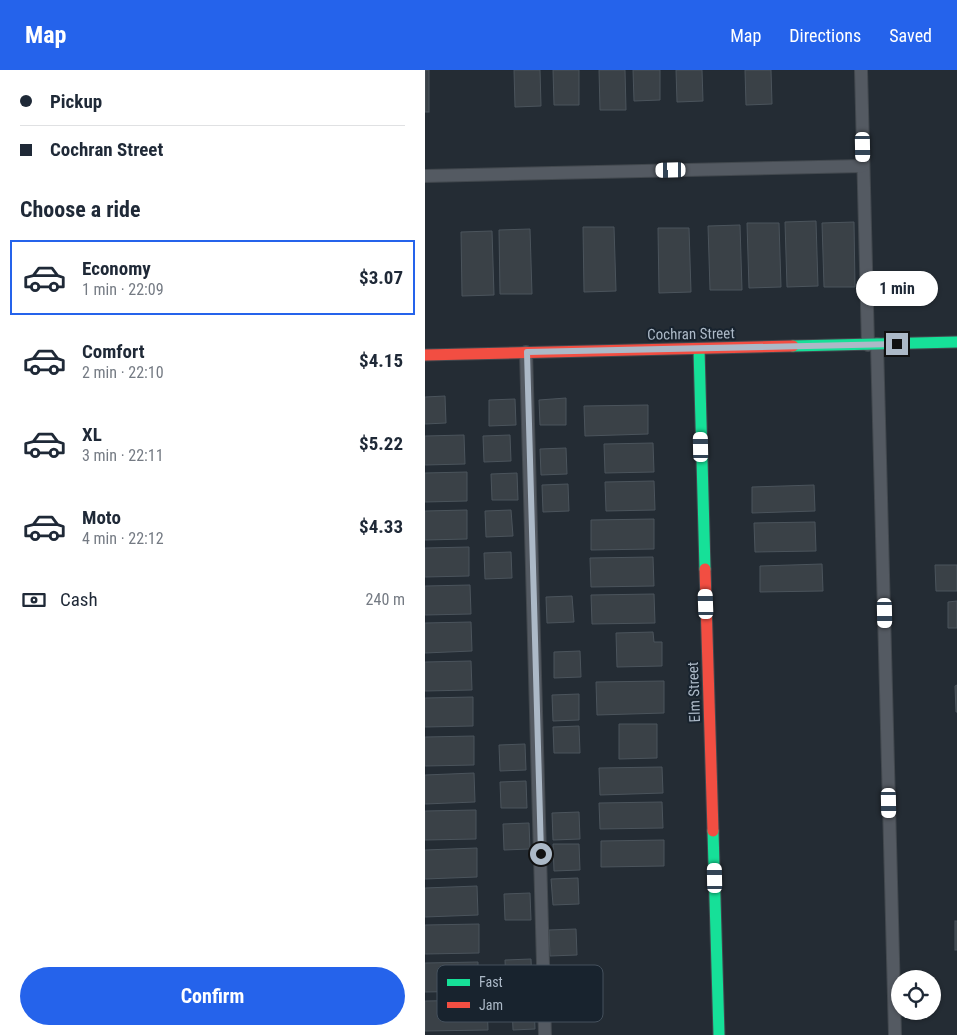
<!DOCTYPE html>
<meta charset="utf-8">
<style>
body{margin:0;font-family:"Roboto Condensed",sans-serif;background:#f6f6f7;color:#1f2937;height:100vh;display:flex;flex-direction:column;font-size:19px;white-space:nowrap}
*{box-sizing:border-box;margin:0}
p{font-size:16px;color:#747a83}
.icon{flex:none;width:28px;height:28px;fill:none;stroke:currentColor;stroke-width:2;stroke-linecap:round;stroke-linejoin:round}
.map{position:relative;flex:1;overflow:hidden}
.drawer{display:flex;flex-direction:column;background:#fff;width:425px}
.drawer>*{flex:none}
.top-card{display:grid;align-content:center;height:110px;padding:0 20px;background:#fff}
.tools{position:absolute;left:466px;top:900px;display:grid;gap:10px}
.tools a{display:grid;place-items:center;width:50px;height:50px;border-radius:50%;background:#fff;box-shadow:0 1px 4px #0004;font-size:25px}
.end{position:absolute;width:22px;height:22px;margin:-11px;border:6px solid #acb9c7;background:#111;box-shadow:0 0 0 2px #111}
.from{border-radius:50%}
.bubble{position:absolute;height:35px;border-radius:18px;background:#fff;box-shadow:0 1px 4px #0004;font-size:16px;font-weight:700;line-height:35px;text-align:center}
.car{position:absolute;width:15px;height:30px;margin:-15px -8px;border-radius:6px;box-shadow:0 0 4px 1px #0007;background:linear-gradient(#fff 24%,#345 0 40%,#fff 0 76%,#345 0 86%,#fff 0)}
.top-card b{display:flex;align-items:center;gap:18px;height:48px;font-size:19px}
.top-card b+b{border-top:1px solid #e0e1e3}
.top-card i{width:12px;height:12px;background:#1f2937}
ul{padding:0;list-style:none}
li{display:flex;align-items:center;gap:15px;height:75px;margin:0 10px 8px;padding:0 10px;border:2px solid transparent;border-radius:0px}
li div{flex:1}
li b{display:block;font-size:19px}
li em{font-style:normal;font-weight:700}
li.selected{border-color:#2563eb}
li>.icon{width:45px;height:45px;stroke-width:1.5}
h2{padding:0 20px;font-size:22px;line-height:60px}
.pay{display:flex;align-items:center;gap:12px;height:55px;padding:0 20px;font-size:19px}
.pay p{margin-inline-start:auto}
.cta{display:flex;gap:10px;margin-top:auto;padding:10px 20px}
.cta a{flex:1;height:58px;border-radius:30px;background:#2563eb;color:#fff;font-size:20px;font-weight:700;line-height:58px;text-align:center}
header{display:flex;align-items:center;gap:30px;box-sizing:border-box;height:70px;padding:0 25px;background:#2563eb;color:#fff}
header strong{font-size:24px}
nav{display:flex;gap:28px;margin-inline-start:auto;font-size:18px}
main{display:flex;flex:1;min-height:0}
.map>svg:first-child{display:block}
.building{fill:#3a4147;stroke:#4b545c}
.lines{fill:none;stroke-linecap:round;stroke-linejoin:round}
.lane-casing{stroke:#42484e;stroke-width:14}
.fast-casing{stroke:#42484e;stroke-width:13}
.jam-casing{stroke:#42484e;stroke-width:13}
.lane{stroke:#545a62;stroke-width:12}
.fast{stroke:#16e098;stroke-width:11}
.jam{stroke:#f24e42;stroke-width:11}
.route{stroke:#acb9c7;stroke-width:6}
.labels{text-anchor:middle;dominant-baseline:central;stroke-width:4;stroke-linejoin:round;paint-order:stroke}
.street-label{font-size:15px;fill:#acb9c7;stroke:#18232e}
.key{fill:#18232e;stroke:#44505c;stroke-width:1}
.key-label{font-size:14px;fill:#acb9c7}
</style>
<header>
<strong>Map</strong>
<nav><a>Map</a><a>Directions</a><a>Saved</a></nav>
</header>
<main>
<section class="drawer">
<div class="top-card">
<b><i class="from"></i>Pickup</b>
<b><i></i>Cochran Street</b>
</div>
<h2>Choose a ride</h2>
<ul>
<li class="selected"><svg class="icon" aria-label="car" viewBox="0 0 24 24"><path d="M5 17H2v-5l4-1 3-4h7l3 4 3 1v5h-3M9 17h6M6 11h13"/><circle cx="7" cy="17" r="2"/><circle cx="17" cy="17" r="2"/></svg><div><b>Economy</b><p>1 min · 22:09</p></div><em>$3.07</em></li>
<li><svg class="icon" aria-label="car" viewBox="0 0 24 24"><path d="M5 17H2v-5l4-1 3-4h7l3 4 3 1v5h-3M9 17h6M6 11h13"/><circle cx="7" cy="17" r="2"/><circle cx="17" cy="17" r="2"/></svg><div><b>Comfort</b><p>2 min · 22:10</p></div><em>$4.15</em></li>
<li><svg class="icon" aria-label="car" viewBox="0 0 24 24"><path d="M5 17H2v-5l4-1 3-4h7l3 4 3 1v5h-3M9 17h6M6 11h13"/><circle cx="7" cy="17" r="2"/><circle cx="17" cy="17" r="2"/></svg><div><b>XL</b><p>3 min · 22:11</p></div><em>$5.22</em></li>
<li><svg class="icon" aria-label="car" viewBox="0 0 24 24"><path d="M5 17H2v-5l4-1 3-4h7l3 4 3 1v5h-3M9 17h6M6 11h13"/><circle cx="7" cy="17" r="2"/><circle cx="17" cy="17" r="2"/></svg><div><b>Moto</b><p>4 min · 22:12</p></div><em>$4.33</em></li>
</ul>
<div class="pay"><svg class="icon" aria-label="cash" viewBox="0 0 24 24"><path d="M3 7h18v10H3z"/><circle cx="12" cy="12" r="2"/></svg>Cash<p>240 m</p></div>
<div class="cta"><a>Confirm</a></div>
</section>
<div class="map">
<svg width="532" height="965" viewBox="0 0 532 965">
<rect width="100%" height="100%" fill="#242c34"/>
<!-- building -->
<g class="building">
<rect x="0" y="0" width="4" height="42"/>
<polygon points="89,0 115,0 116,36 90,37"/>
<polygon points="128,0 154,0 154,35 129,35"/>
<polygon points="174,0 200,0 201,40 175,40"/>
<polygon points="208,0 235,0 235,30 209,31"/>
<polygon points="251,0 277,0 278,31 252,32"/>
<polygon points="320,0 346,0 347,34 321,35"/>
<polygon points="391,151 393,216 362,217 360,152"/>
<polygon points="429,152 430,217 399,217 397,153"/>
<polygon points="322,153 354,153 356,217 324,218"/>
<polygon points="315,155 317,220 285,220 283,156"/>
<polygon points="158,157 189,157 191,221 159,222"/>
<polygon points="233,158 264,158 266,222 234,223"/>
<polygon points="105,159 107,224 75,224 74,160"/>
<polygon points="67,161 69,225 37,226 36,162"/>
<polygon points="20,326 21,353 0,354 0,327"/>
<polygon points="141,328 141,355 115,355 114,330"/>
<polygon points="90,329 91,355 64,356 64,330"/>
<polygon points="223,335 223,364 160,366 159,336"/>
<polygon points="39,365 40,394 0,395 0,366"/>
<polygon points="85,365 86,391 59,392 58,366"/>
<polygon points="228,373 229,402 180,403 179,374"/>
<polygon points="141,378 142,404 116,405 115,379"/>
<polygon points="42,402 42,431 0,432 0,403"/>
<polygon points="92,403 93,430 67,430 66,404"/>
<polygon points="229,411 230,440 181,441 180,412"/>
<polygon points="143,414 144,441 118,442 117,415"/>
<polygon points="389,415 390,441 327,443 327,417"/>
<polygon points="42,440 42,469 0,470 0,441"/>
<polygon points="86,440 88,466 61,467 60,441"/>
<polygon points="229,449 229,479 166,480 166,450"/>
<polygon points="390,452 391,481 330,482 329,453"/>
<polygon points="44,477 44,506 0,507 0,478"/>
<polygon points="86,482 87,508 60,509 59,483"/>
<polygon points="228,487 229,516 166,517 165,488"/>
<polygon points="397,494 398,521 335,522 335,496"/>
<polygon points="510,495 532,495 532,521 511,521"/>
<polygon points="45,515 46,544 0,545 0,516"/>
<polygon points="229,524 230,553 167,554 166,525"/>
<polygon points="147,526 149,552 122,553 121,527"/>
<polygon points="532,531 532,558 523,558 523,532"/>
<polygon points="46,552 47,581 0,583 0,553"/>
<polygon points="228,562 229,572 237,572 237,596 192,597 191,563"/>
<polygon points="155,581 156,607 129,608 129,582"/>
<polygon points="46,591 47,620 0,621 0,592"/>
<polygon points="239,611 239,643 172,645 171,612"/>
<polygon points="532,615 532,642 531,642 530,616"/>
<polygon points="154,624 154,650 128,651 127,625"/>
<polygon points="48,627 48,656 0,657 0,628"/>
<polygon points="194,654 232,654 232,688 194,689"/>
<polygon points="154,656 155,683 129,683 128,657"/>
<polygon points="49,666 49,695 0,696 0,667"/>
<polygon points="100,674 101,700 75,701 74,675"/>
<polygon points="237,697 238,723 175,725 174,698"/>
<polygon points="49,703 50,732 0,734 0,705"/>
<polygon points="101,711 102,738 76,738 75,712"/>
<polygon points="237,732 238,758 175,759 174,733"/>
<polygon points="51,740 51,769 0,770 0,741"/>
<polygon points="154,742 155,769 128,770 127,743"/>
<polygon points="104,753 105,779 79,780 78,754"/>
<polygon points="239,770 239,796 176,797 176,771"/>
<polygon points="128,774 154,774 155,800 129,801"/>
<polygon points="52,778 52,807 0,809 0,780"/>
<polygon points="153,808 154,834 128,835 126,809"/>
<polygon points="52,816 53,845 0,847 0,818"/>
<polygon points="105,823 106,850 80,850 79,824"/>
<rect x="530" y="851" width="2" height="29"/>
<polygon points="54,854 54,883 0,884 0,855"/>
<polygon points="151,859 152,885 125,886 124,860"/>
<polygon points="106,889 107,915 81,916 80,890"/>
<polygon points="53,892 53,921 0,922 0,893"/>
<polygon points="62,930 63,960 0,961 0,931"/>
<polygon points="109,933 110,959 88,960 87,934"/>
</g>
<g class="lines">
<!-- lane casing -->
<g class="lane-casing">
<g id="lane">
<polyline points="436,0 443,275"/>
<polyline points="0,106 438,96"/>
<polyline points="452,274 470,965"/>
<polyline points="101,282 120,965"/>
</g>
</g>
<!-- fast casing -->
<g class="fast-casing">
<g id="fast">
<polyline points="368,276 532,272"/>
<polyline points="274,279 280,499"/>
<polyline points="288,761 294,965"/>
</g>
</g>
<!-- jam casing -->
<g class="jam-casing">
<g id="jam">
<polyline points="0,285 368,276"/>
<polyline points="280,499 288,761"/>
</g>
</g>
<!-- lane -->
<use href="#lane" class="lane"/>
<!-- fast -->
<use href="#fast" class="fast"/>
<!-- jam -->
<use href="#jam" class="jam"/>
</g>
<g class="lines">
<!-- route -->
<polyline class="route" points="116,784 102,282 472,274"/>
</g>
<g class="labels">
<!-- street labels -->
<g class="street-label">
<text transform="translate(266 264) rotate(-1)">Cochran Street</text>
<text transform="translate(269 622) rotate(-92)">Elm Street</text>
</g>
</g>
<!-- legend -->
<rect x="12" y="895" width="166" height="57" rx="8" class="key"/>
<rect x="22" y="909" width="23" height="7" fill="#16e098"/>
<rect x="22" y="932" width="23" height="6" fill="#f24e42"/>
<g class="key-label">
<text x="54" y="917">Fast</text>
<text x="54" y="940">Jam</text>
</g>
</svg>
<div class="tools">
<a><svg class="icon" aria-label="locate" viewBox="0 0 24 24"><circle cx="12" cy="12" r="6"/><path d="M12 2v4M12 18v4M2 12h4M18 12h4"/></svg></a>
</div>
<i class="end from" style="left:116px;top:784px"></i>
<i class="end" style="left:472px;top:274px"></i>
<div class="bubble" style="left:431px;top:201px;width:82px">1 min</div>
<i class="car" style="left:438px;top:77px;rotate:179deg"></i>
<i class="car" style="left:246px;top:100px;rotate:269deg"></i>
<i class="car" style="left:276px;top:377px;rotate:359deg"></i>
<i class="car" style="left:281px;top:534px;rotate:358deg"></i>
<i class="car" style="left:460px;top:543px;rotate:179deg"></i>
<i class="car" style="left:464px;top:733px;rotate:179deg"></i>
<i class="car" style="left:290px;top:808px;rotate:359deg"></i>
</div>
</main>
